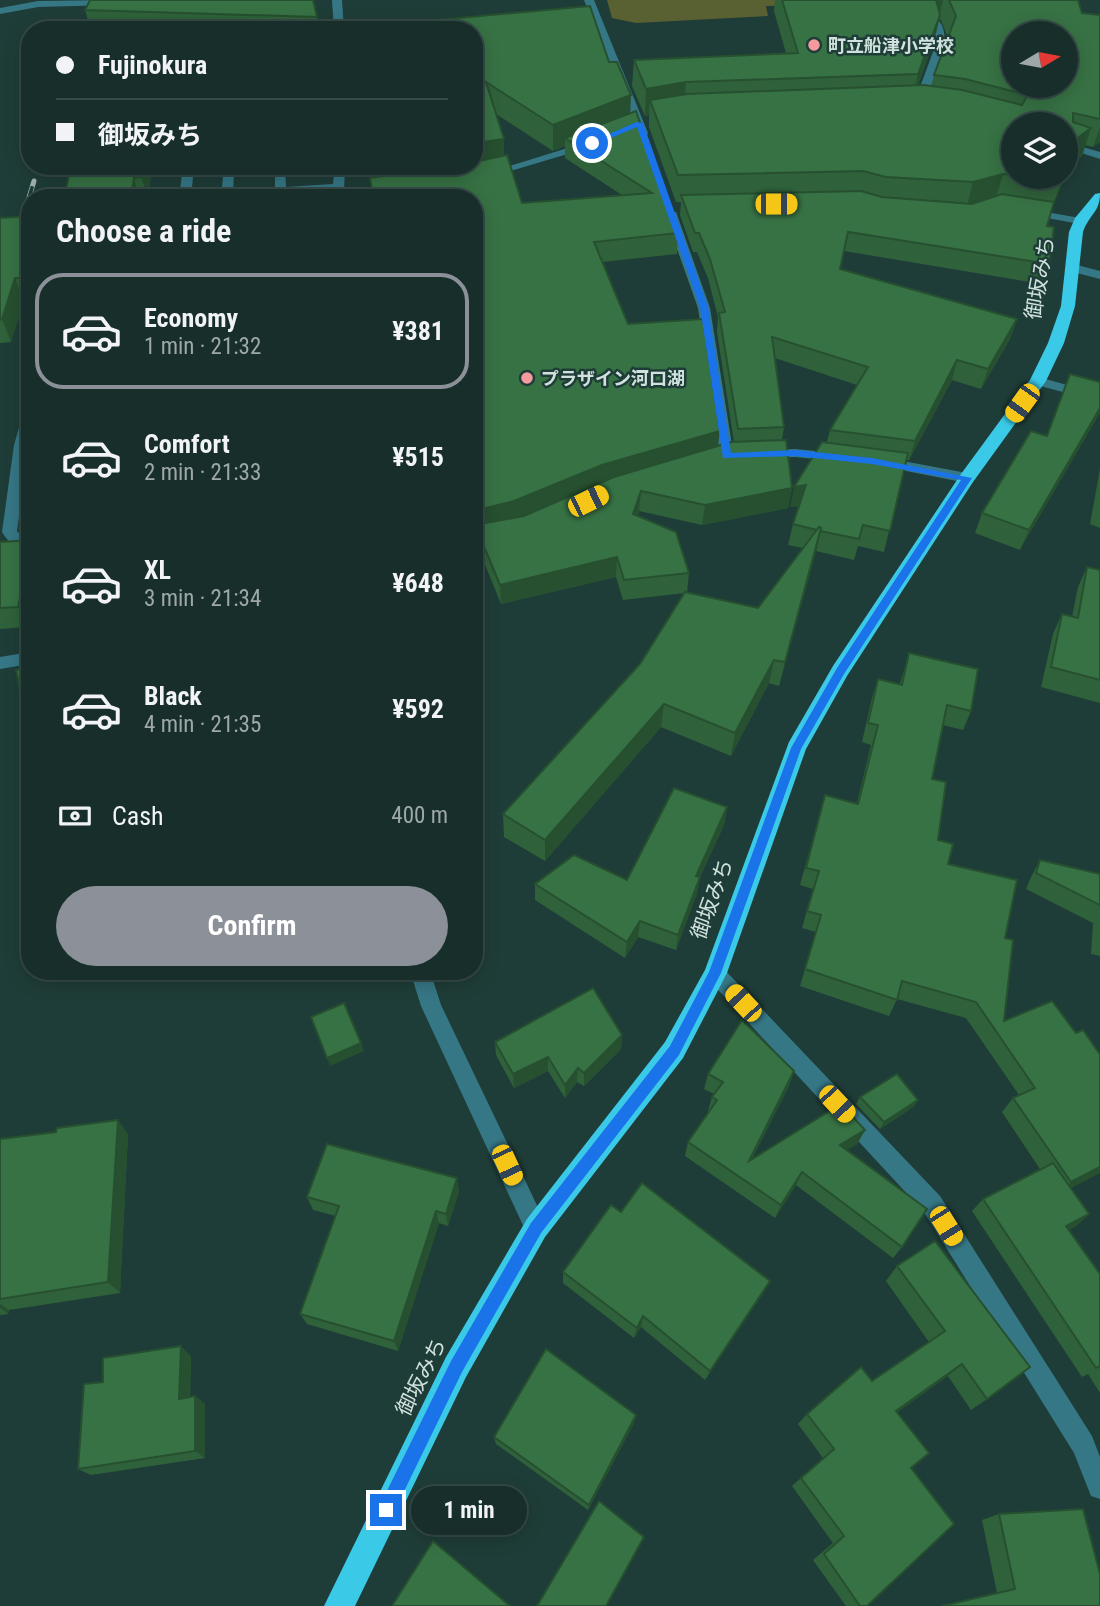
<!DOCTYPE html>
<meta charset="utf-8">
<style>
body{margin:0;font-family:"Roboto Condensed","Noto Sans JP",sans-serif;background:#203632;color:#f1f3f6;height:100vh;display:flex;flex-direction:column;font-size:26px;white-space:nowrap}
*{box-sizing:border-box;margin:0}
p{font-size:23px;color:#9ea8a8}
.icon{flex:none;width:38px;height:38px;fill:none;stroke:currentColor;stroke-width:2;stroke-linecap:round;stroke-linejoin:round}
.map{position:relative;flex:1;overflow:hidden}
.side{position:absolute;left:21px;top:189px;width:462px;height:791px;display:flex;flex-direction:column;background:#172e2a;border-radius:28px;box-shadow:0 4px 18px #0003,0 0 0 2px #364a47}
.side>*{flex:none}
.top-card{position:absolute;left:21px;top:21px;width:462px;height:154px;border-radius:28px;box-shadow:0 4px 18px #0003,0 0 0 2px #364a47;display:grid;align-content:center;height:154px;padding:0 35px;background:#172e2a}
.needle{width:46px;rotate:80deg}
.tools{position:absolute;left:1001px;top:21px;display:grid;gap:14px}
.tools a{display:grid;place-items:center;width:77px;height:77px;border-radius:50%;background:#172e2a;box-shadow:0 4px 18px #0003,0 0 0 2px #364a47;font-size:35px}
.end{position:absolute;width:32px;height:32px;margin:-16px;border:9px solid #1a73e8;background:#fff;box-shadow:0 0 0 4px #fff}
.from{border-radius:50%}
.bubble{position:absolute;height:49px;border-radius:24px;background:#172e2a;box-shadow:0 4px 18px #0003,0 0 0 2px #364a47;font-size:23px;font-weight:700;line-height:49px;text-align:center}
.car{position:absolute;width:21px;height:42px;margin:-21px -10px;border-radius:9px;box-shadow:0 0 5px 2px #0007;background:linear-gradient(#f5c518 24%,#345 0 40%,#f5c518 0 76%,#345 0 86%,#f5c518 0)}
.top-card b{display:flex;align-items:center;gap:24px;height:66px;font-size:26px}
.top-card b+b{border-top:2px solid #364a47}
.top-card i{width:18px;height:18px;background:#f1f3f6}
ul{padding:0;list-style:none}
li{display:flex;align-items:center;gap:21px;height:116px;margin:0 14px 10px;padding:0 21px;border:4px solid transparent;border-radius:28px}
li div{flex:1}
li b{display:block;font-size:26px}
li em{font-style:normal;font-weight:700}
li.active{border-color:#8c9099}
li>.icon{width:63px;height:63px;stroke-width:1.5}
h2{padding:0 35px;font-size:32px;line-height:84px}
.pay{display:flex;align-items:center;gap:18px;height:77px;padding:0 35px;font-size:26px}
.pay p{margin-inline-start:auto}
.action{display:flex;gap:14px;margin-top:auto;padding:14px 35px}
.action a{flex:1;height:80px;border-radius:42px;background:#8c9099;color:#fff;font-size:28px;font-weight:700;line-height:80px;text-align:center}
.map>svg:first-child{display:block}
.green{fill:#596031}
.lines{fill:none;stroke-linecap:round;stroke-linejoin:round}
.minor{fill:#367786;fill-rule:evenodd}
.highway{fill:#3acae8;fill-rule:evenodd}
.rail-casing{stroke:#a0b5b1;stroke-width:5}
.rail{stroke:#1f3d38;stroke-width:3.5;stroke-dasharray:10;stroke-linecap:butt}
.wall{fill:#2f623a;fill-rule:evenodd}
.shaded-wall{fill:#265030}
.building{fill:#377244;stroke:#265030;stroke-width:2;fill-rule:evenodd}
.route{fill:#1a73e8}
.poi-dot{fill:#f59b9e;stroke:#1f3d38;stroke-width:2.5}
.labels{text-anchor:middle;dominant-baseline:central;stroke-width:5;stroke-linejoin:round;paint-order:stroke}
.far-poi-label{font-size:18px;font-weight:bold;fill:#d1e2de;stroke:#1f3d38;text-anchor:start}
.street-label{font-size:21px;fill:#d1e2de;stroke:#1f3d38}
</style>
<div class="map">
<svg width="1100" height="1606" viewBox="0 0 1100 1606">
<rect width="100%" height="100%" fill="#1f3d38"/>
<!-- green -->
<polygon class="green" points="607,0 924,0 924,3 766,6 768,16 636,23 612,18"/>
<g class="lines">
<!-- minor -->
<g class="minor">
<polygon points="114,0 116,2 111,5 38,7 0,14 0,8 38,1"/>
<polygon points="332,0 342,0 344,30 334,30"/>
<polygon points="584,0 594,0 648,133 647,135 638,133"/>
<path d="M935 18C959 32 931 86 923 106L918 109 913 106 937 41 930 21Z"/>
<polygon points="587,142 592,145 591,147 494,176 484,174"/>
<polygon points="1066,142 1100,152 1100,159 1066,148"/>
<polygon points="183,166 194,166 191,198 179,198"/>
<polygon points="224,166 234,166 233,198 221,198"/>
<polygon points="275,166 285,166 286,187 333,184 335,166 345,166 344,192 393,187 399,190 393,193 332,198 333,191 286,194 287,198 275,198"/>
<polygon points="1029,209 1080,218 1086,221 1080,224 1025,214 1025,210"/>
<polygon points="666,210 676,212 710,308 733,451 743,452 743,458 727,460 720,456 698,308 664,212"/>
<polygon points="1073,264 1100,271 1100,279 1069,271 1069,265"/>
<polygon points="1038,377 1100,394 1100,402 1033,384 1031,381"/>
<path d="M30 410V439L17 531 26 541H30V551C16 551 9 543 2 532L14 445 23 414Z"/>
<polygon points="795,449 836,453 843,457 836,461 795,457 766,458 759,454 766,450"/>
<polygon points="881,457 967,473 974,478 967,483 876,465 876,459"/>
<polygon points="30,652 30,664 0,669 0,657"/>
<polygon points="715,964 722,967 940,1196 1092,1436 1100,1457 1100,1499 1091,1496 1074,1453 924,1212 708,979 705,973 708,967"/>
<polygon points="410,971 430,971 441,1005 544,1220 547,1228 544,1236 536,1239 528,1236 421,1006"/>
</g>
<!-- highway -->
<path class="highway" d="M1100 193C1100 213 1089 214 1083 232L1075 306 1064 343 1046 381 973 482 847 676 806 749 727 973 683 1058 545 1237 466 1377 355 1606H324L446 1357 527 1219 665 1042 705 970 789 742 833 666 961 474 1030 380 1048 343 1061 306 1069 232 1075 218 1095 194Z"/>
<!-- rail casing -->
<g class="rail-casing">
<polyline id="rail" points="18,234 34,181"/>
</g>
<!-- rail -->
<use href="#rail" class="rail"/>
</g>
<!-- wall -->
<g class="wall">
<path d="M775 0H1078L1082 13 1100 15V142L1093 147 1085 145 1082 156 1070 165 1013 124V177H1065L1053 205 1047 226 1049 264 1042 284 844 251 840 269 1017 319 1010 339 981 389 952 380 909 460H906L884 552 858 546 854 560 816 551 779 686 769 683 731 756 661 727 545 861 504 837 503 814 640 664 685 593 623 600 616 577 501 604 477 545 476 532H474V198H373L368 166H474L394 24 609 62 678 233 677 254 602 262 628 324 718 446 734 442 717 332 718 317 708 278 697 252H693L680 215 681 202H676L649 127V115L645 116 632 86 634 60 786 53 774 11ZM940 18 948 38 934 75 931 86 918 85 934 41ZM496 114 553 151 565 146V158L622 195 522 203 504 156ZM775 358 857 385 830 430 827 442 790 507 799 506 793 524 788 545 803 548 758 608 687 593 689 573 638 516 639 511 702 525 788 508 792 488 782 440 784 427Z"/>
<polygon points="85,10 317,17 319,30 172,30 90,27"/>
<polygon points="71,166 152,166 148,198 64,198"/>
<polygon points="30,216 30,301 24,301 11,342 0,343 0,218"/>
<polygon points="1100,382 1020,550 975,533 982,513 1047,436"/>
<polygon points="1100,469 1100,528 1090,524"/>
<polygon points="30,540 30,615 27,627 0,629 0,542"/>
<polygon points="1087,567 1100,570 1100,703 1041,687 1053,634 1062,614 1072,617 1078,587"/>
<polygon points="909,653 971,711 963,730 943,725 932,779 938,840 948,864 1005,938 1004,1021 1052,1001 1071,1188 1089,1214 1076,1226 1069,1230 1100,1274 1100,1393 1088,1374 1082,1377 972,1211 983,1199 1040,1169 1002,1112 1013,1098 1019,1095 966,1018 897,999 889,1016 800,986 816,932 802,928 813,889 800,885 825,795 857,803 871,745 862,742 872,698 878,679 900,684"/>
<polygon points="727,807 724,825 700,877 697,893 676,950 638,937 625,958 535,900 535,884 627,880"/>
<polygon points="1040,860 1100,874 1100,956 1091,954 1093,923 1026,889 1031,877"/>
<polygon points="622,1035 621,1049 584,1086 577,1082 565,1098 548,1071 514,1088 496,1055 495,1042"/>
<polygon points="794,1071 789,1086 752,1159 865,1130 857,1144 847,1150 902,1247 893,1258 796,1185 775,1218 685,1156 688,1142 709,1112 708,1111 712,1097 714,1094 704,1089 708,1074"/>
<polygon points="860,1097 918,1100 913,1107 880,1129 856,1104"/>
<polygon points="56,1132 128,1134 120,1293 9,1310 8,1314 0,1315 0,1139"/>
<polygon points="459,1191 448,1226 439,1223 398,1351 307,1324 300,1314 336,1216 313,1210 307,1197"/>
<polygon points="621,1212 764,1292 705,1380 641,1327 634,1338 563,1283 563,1272"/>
<polygon points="935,1241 987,1399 971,1410 948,1376 897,1412 911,1468 867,1606 846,1606 813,1560 833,1543 792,1486 823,1458 798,1424 807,1414 872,1381 929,1342 886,1281 897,1266"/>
<polygon points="191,1356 190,1397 195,1396 205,1404 205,1458 91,1475 78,1469 103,1382"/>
<polygon points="634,1423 588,1510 496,1444 494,1437"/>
<polygon points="999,1514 1100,1574 997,1593 982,1520"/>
</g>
<!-- shaded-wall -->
<g class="shaded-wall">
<polygon points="932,0 943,0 939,17"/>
<polygon points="940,15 934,41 912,100 918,74"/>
<polygon points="686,82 684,109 650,100 649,115 645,116 646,89"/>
<polygon points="631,95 630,121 565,138 565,146 553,151 553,125"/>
<polygon points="1100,127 1100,142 1093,147"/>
<polygon points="1091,128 1082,156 1070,165 1066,175 1066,170 1079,137"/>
<polygon points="504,139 504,165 371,186 368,166 474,166 474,143"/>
<polygon points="143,166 152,166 148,198 141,177"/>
<polygon points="1003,174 995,201 966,210 973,182"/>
<polygon points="1063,177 1065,177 1051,210 1061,182"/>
<polygon points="134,178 139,198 131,198"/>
<polygon points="15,278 24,301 11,342 2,319"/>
<polygon points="1017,319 1010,339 981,389 988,369"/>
<polygon points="957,360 952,380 909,460 915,441"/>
<polygon points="1100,408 1100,413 1020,550 1029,530"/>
<polygon points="720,431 717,452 514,522 475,525 476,532 474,532 474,511 602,465"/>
<polygon points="806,485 801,505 790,507 794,487"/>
<polygon points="792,488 788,508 702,525 705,505"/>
<polygon points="641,491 639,511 632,534 633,514"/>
<polygon points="821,528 816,552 779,686 785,662"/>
<polygon points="30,550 30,615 27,627 18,607"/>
<polygon points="617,557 616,577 501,604 500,585"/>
<polygon points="774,660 769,683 731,756 735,733"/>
<polygon points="664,704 661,727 545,861 545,840"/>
<polygon points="30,705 30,720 23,707"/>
<polygon points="727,807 724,825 693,892 696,876"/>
<polygon points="700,877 697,893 676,950 678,935"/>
<polygon points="640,921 638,937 625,958 627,942"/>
<polygon points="622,1035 621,1049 584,1086 584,1073"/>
<polygon points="361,1043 364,1051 330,1066 327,1058"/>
<polygon points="548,1057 548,1071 514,1088 513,1074"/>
<polygon points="578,1068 577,1082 565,1098 565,1085"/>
<polygon points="794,1071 789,1086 744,1174 749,1161"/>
<polygon points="918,1100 913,1107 880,1129 884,1122"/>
<polygon points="118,1120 128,1134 120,1293 108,1282"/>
<polygon points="865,1130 857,1144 833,1159 840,1145"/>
<polygon points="1100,1167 1100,1173 1058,1195 1071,1182"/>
<polygon points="802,1172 796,1185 775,1218 781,1205"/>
<polygon points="457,1178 459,1191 448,1226 446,1214"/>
<polygon points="436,1211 439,1223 398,1351 394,1341"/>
<polygon points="1089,1214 1076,1226 1054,1238 1066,1226"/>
<polygon points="770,1281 764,1292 705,1380 710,1371"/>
<polygon points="0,1304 9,1310 8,1314 0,1308"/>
<polygon points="643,1316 641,1327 634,1338 637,1328"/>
<polygon points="181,1346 191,1356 189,1407 179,1399"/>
<polygon points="962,1364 948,1376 884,1422 896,1411"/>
<polygon points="195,1396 205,1404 205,1458 195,1451"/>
<polygon points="636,1415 634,1423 588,1510 589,1505"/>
</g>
<!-- building -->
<g class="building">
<polygon points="90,0 313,0 317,17 85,10"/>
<polygon points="782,0 936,0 940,15 918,74 686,82 646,89 634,60 798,53"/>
<path d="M949 0H1078L1082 13 1100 15V119L1073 113V122L1091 128 1079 137 1066 170V124H1013V175L1003 174 973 182 886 177 863 171 678 175 650 100 687 94 924 85 962 90 1022 105 1026 98 1024 94 965 79 934 75 956 16ZM1013 33H1066V86H1013Z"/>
<polygon points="590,6 609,62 617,62 631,95 553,125 486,82 504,139 474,143 474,30 394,30 394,24"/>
<polygon points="636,111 678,233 594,242 628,324 703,319 720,431 602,465 514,501 474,511 474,198 373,198 370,178 458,166 474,166 474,162 507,155 522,203 652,193 565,138"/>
<polygon points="71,166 143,166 141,177 134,178 131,198 64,198"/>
<polygon points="1024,177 1063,177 1061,182"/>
<polygon points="861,191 882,197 972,204 1002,194 1054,202 1047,226 1054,227 1049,264 848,232 840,269 1017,319 988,369 957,360 915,441 830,430 868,367 772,337 784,427 738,429 719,313 725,312 710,259 699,233 695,233 681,195"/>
<polygon points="30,216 30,278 15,278 2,319 0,320 0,218"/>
<polygon points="1070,374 1100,382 1100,408 1029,530 982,513 1031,431 1047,436"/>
<polygon points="786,440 792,488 705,505 641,491 633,514 676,532 689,573 624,580 617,557 500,585 475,525 524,516 614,477 731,442"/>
<polygon points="822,442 908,453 890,531 863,525 859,539 820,531 821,528 819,527 817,530 793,524 806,485 794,487"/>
<polygon points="819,527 821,528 785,662 774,660 735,733 664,704 545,840 503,814 640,664 685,592 758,608"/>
<polygon points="30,540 30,550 18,607 0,608 0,542"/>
<polygon points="1087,567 1100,570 1100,680 1051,667 1062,614 1078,618"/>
<polygon points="909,653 978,669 971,711 947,705 932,779 946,782 938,840 953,844 948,864 1017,880 1005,938 1013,940 1004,1021 1052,1001 1076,1033 1083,1030 1099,1053 1100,1053 1100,1167 1071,1182 1013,1098 1035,1088 976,1002 902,981 897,1000 805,969 821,915 807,911 819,871 806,868 825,795 858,804 878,725 868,723 878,679 902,685"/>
<polygon points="30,667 30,705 23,707 16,670"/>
<polygon points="674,788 727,807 696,876 700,877 678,935 640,921 627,942 535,884 574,855 627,880"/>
<polygon points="1040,860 1100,874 1100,905 1036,873"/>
<polygon points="593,988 622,1035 584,1073 578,1068 565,1085 548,1057 513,1074 495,1042"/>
<polygon points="344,1003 361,1043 327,1058 311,1017"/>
<polygon points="742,1020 794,1071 749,1161 841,1104 865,1130 840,1145 927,1209 902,1247 802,1172 781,1205 688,1142 717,1100 712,1097 723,1082 708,1074"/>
<polygon points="897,1074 918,1100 884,1122 860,1097"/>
<polygon points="118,1120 108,1282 0,1299 0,1139 56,1132 57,1128"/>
<polygon points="327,1144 457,1178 446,1214 436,1211 394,1341 300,1314 339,1206 307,1197"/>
<polygon points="1053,1163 1089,1214 1066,1226 1100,1274 1100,1366 1096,1368 983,1199"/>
<polygon points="642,1183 770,1281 710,1371 643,1316 637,1328 563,1272 611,1205 621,1212"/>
<polygon points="935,1241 1030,1367 987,1399 962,1364 896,1411 929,1453 911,1468 954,1524 867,1606 860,1606 824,1554 844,1536 801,1478 834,1449 807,1414 861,1367 872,1381 945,1331 897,1266"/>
<polygon points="181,1346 179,1399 195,1396 195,1451 78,1469 84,1384 103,1382 103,1358"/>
<polygon points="546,1349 636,1415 589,1505 494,1437"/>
<polygon points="599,1501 644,1537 606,1606 537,1606"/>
<polygon points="1083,1509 1100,1574 1100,1606 942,1606 1015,1589 999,1514"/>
<polygon points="433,1541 510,1606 392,1606"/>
</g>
<!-- route -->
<polygon class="route" points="637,122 643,123 708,307 731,453 795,450 872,458 972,478 844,674 801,749 721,973 679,1055 541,1233 462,1372 392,1516 386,1518 380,1516 378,1510 380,1505 451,1361 531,1223 670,1046 709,972 791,748 837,668 961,480 872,464 795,456 723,458 700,307 637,127 594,145 588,143"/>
<!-- markers -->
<g class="poi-dot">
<circle cx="814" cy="45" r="7"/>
<circle cx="527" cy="378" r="7"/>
</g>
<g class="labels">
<!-- far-poi labels -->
<g class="far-poi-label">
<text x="828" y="45">町立船津小学校</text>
<text x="541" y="378">プラザイン河口湖</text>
</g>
<!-- street labels -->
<g class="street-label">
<text transform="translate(1040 278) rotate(-80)">御坂みち</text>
<text transform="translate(712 899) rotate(-70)">御坂みち</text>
<text transform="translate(421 1377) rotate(-63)">御坂みち</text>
</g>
</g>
</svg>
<div class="tools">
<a><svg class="needle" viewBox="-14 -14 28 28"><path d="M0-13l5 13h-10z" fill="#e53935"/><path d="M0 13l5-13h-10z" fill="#9ea8a8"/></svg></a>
<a><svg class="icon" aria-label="layers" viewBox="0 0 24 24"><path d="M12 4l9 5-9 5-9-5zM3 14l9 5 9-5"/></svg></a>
</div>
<i class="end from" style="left:592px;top:143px"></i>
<i class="end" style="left:386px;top:1510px"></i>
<div class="bubble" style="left:411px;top:1486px;width:116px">1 min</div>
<i class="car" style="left:776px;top:204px;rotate:90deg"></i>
<i class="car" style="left:1022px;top:403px;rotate:216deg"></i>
<i class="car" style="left:588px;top:501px;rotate:64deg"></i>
<i class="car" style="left:743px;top:1003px;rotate:317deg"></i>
<i class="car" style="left:837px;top:1104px;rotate:137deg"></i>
<i class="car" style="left:507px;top:1165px;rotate:155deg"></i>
<i class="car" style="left:946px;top:1226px;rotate:148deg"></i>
<div class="top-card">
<b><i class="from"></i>Fujinokura</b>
<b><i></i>御坂みち</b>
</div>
<section class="side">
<h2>Choose a ride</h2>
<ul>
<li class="active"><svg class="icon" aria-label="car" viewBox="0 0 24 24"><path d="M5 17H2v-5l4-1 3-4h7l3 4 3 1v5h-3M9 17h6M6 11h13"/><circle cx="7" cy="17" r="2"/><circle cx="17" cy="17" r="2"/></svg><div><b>Economy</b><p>1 min · 21:32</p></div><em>¥381</em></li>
<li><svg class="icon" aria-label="car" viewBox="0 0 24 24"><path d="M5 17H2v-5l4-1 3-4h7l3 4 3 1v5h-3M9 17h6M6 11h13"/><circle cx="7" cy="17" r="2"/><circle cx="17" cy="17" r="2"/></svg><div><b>Comfort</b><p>2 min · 21:33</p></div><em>¥515</em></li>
<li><svg class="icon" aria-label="car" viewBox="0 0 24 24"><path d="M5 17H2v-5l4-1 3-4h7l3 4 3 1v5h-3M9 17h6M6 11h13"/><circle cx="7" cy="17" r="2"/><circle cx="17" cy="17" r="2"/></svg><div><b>XL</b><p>3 min · 21:34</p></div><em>¥648</em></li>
<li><svg class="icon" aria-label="car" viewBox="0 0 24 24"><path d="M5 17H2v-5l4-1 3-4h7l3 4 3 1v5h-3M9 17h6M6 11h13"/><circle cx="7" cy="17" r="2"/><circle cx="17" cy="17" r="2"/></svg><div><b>Black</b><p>4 min · 21:35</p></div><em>¥592</em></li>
</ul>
<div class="pay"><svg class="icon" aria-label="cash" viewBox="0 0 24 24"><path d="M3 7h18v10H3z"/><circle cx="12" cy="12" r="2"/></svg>Cash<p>400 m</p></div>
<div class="action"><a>Confirm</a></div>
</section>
</div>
